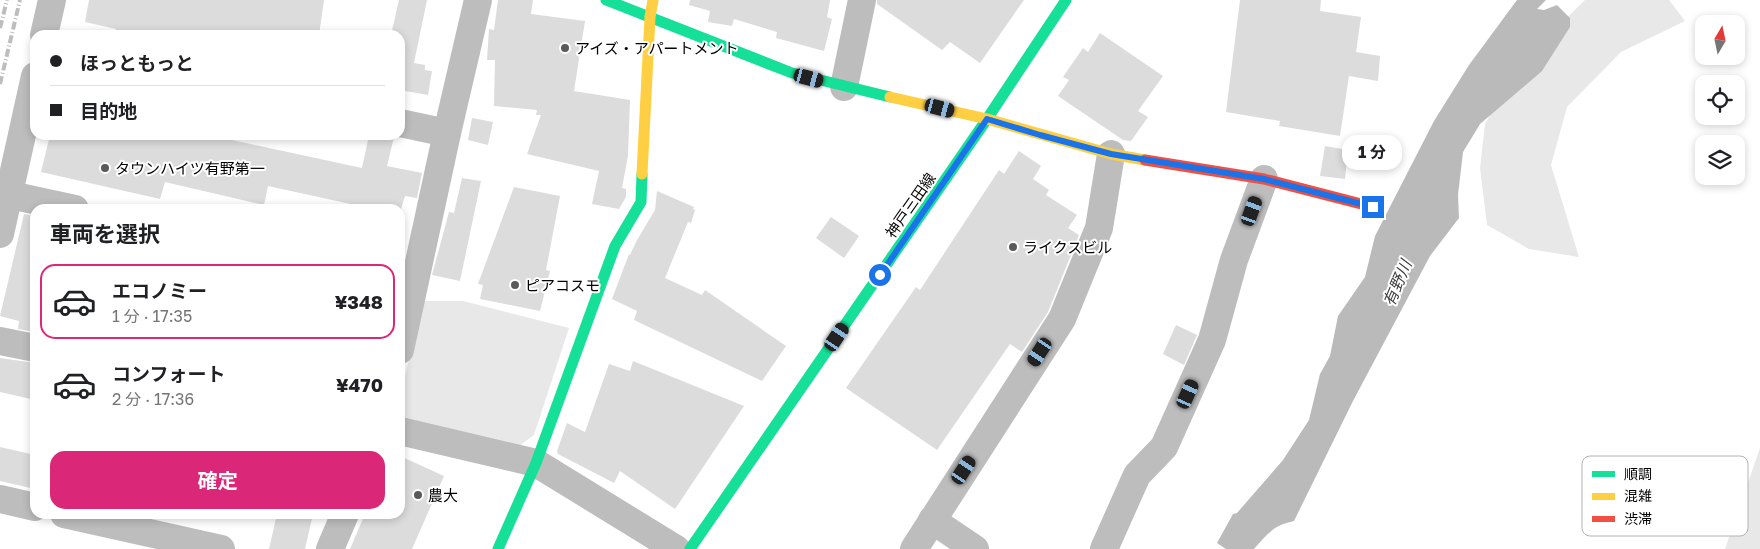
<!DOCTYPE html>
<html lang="ja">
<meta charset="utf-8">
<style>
body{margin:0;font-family:"Golos Text","Noto Sans JP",sans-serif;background:#f6f6f6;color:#202124;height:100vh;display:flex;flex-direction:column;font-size:19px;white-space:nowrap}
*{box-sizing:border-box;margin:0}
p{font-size:16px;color:#757577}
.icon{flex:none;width:28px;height:28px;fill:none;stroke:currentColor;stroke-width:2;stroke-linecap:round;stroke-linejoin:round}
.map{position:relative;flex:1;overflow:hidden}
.details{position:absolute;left:30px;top:204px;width:375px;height:315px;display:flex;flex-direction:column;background:#fff;border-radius:15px;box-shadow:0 2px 8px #0003}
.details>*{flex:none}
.hud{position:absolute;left:30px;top:30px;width:375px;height:110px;border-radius:15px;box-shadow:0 2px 8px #0003;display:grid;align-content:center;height:110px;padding:0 20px;background:#fff}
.needle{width:32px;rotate:9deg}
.tools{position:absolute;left:1695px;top:15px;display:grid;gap:10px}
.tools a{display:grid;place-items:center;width:50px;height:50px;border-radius:10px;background:#fff;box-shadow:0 2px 8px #0003;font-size:25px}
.end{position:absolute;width:22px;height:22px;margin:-11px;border:6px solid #1a73e8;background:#fff;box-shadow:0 0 0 2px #fff}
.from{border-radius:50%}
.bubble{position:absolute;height:35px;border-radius:15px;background:#fff;box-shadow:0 2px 8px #0003;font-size:16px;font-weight:700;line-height:35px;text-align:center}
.car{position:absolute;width:15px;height:30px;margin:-15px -8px;border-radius:6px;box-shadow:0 0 4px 1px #0007;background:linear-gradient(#222 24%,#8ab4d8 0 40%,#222 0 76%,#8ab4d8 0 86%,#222 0)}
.hud b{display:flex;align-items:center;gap:18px;height:48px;font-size:19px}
.hud b+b{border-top:1px solid #e0e0e0}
.hud i{width:12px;height:12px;background:#202124}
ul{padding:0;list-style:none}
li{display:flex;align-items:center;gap:15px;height:75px;margin:0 10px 8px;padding:0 10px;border:2px solid transparent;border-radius:15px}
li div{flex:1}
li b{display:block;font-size:19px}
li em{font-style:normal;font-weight:700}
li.active{border-color:#db2777}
li>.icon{width:45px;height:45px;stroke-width:1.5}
h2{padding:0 20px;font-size:22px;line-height:60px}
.cta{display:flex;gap:10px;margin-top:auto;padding:10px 20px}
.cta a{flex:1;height:58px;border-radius:15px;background:#db2777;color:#fff;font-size:20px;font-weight:700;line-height:58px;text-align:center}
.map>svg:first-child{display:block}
.green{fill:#e8e8e8}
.water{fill:#bababa}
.building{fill:#dcdcdc}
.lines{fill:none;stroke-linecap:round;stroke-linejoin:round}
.street{stroke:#bdbdbd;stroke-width:28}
.fast{stroke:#16e098;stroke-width:11}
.slow{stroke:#ffcf43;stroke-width:11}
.jam{stroke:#f24e42;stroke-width:11}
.rail{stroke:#bdbdbd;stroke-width:4;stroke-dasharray:8 2.5 1 2.5;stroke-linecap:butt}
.route{stroke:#1a73e8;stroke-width:6}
.poi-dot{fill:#595959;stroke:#fff;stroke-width:2}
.labels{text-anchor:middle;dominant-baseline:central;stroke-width:4;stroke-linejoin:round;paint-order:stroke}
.poi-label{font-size:15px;fill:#000;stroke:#fff;text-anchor:start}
.street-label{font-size:15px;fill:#000;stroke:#fff}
.water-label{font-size:16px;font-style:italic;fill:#3e3e3e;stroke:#fff}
.key{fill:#fff;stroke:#b2b2b2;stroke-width:1}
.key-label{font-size:14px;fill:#000}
</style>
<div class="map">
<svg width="1760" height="549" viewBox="0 0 1760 549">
<rect width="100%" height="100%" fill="#fff"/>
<!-- green -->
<g class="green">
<polygon points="1585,0 1669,0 1685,21 1621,52 1567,107 1551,165 1579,257 1529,249 1487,225 1480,168 1485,124 1517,67"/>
<polygon points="424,301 463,301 569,328 534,435 519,446 406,422 400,413 400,395"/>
<polygon points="1760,448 1760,549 1725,549"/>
</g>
<!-- water -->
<path class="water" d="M1517 0H1546L1537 9 1544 10 1557 5 1570 18V27L1542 71 1480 124 1463 152 1458 195 1459 218 1430 256 1353 401 1294 521C1274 525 1267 534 1254 549H1226L1217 543 1233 514 1237 513 1283 460 1309 420 1320 374 1330 356 1338 316 1365 277 1375 236 1434 121 1469 65Z"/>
<!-- building -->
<g class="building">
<polygon points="89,0 324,0 319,35 115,35 116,29 85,22"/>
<polygon points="399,0 427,0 414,63 425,65 425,70 432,71 428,95 400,90 400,35 391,35"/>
<polygon points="498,0 533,0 531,14 585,21 574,91 630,100 628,156 622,188 626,189 626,197 619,209 592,204 599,171 527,154 541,115 536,115 537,110 494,106 495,60 487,60 489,29 494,30"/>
<polygon points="690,0 830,0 827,17 832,19 824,51 776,38 777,32 734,19 732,26 708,22 710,11 689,5"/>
<polygon points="877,0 1024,0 980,63 950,42 942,50 877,4"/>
<polygon points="1240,0 1321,0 1320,11 1361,17 1356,52 1380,56 1378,81 1349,76 1340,136 1279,126 1280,121 1226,112"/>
<polygon points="1100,33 1163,76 1138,111 1148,117 1131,141 1123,140 1058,96 1069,80 1063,77 1083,48 1088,52"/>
<polygon points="472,118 493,122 488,145 468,140"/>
<polygon points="50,135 209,135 362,168 369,135 390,135 394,137 387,166 422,173 417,198 405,196 401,209 354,209 355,205 268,186 264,205 165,182 160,199 41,172"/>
<polygon points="1325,146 1348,150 1345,179 1320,176"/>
<polygon points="1019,151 1041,166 1033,179 1049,190 1046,195 1077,215 1068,228 1079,235 1048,312 1022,352 1010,344 937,450 846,388 916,287 920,290 999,170 1004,174"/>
<polygon points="462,178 481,181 460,281 432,275 449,212 454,213"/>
<polygon points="514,187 560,196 546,270 550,271 540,311 480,299 483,285 478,284"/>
<polygon points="657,191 694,207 693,209 695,210 691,223 688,222 665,278 702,295 705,290 786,346 762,381 634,320 637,311 612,299 629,254 630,255 637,240 655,210"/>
<polygon points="24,214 35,216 35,332 18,329 19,321 0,316"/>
<polygon points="831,217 859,236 844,258 816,238"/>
<polygon points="1176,325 1197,335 1184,365 1163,354"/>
<polygon points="0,358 35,363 35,400 0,392"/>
<polygon points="633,361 744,406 675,509 620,471 614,483 558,454 557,451 567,423 585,432 609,364 630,371"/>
<polygon points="0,447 35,455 35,489 0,481"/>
<polygon points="400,456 444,476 412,549 350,549 365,514 400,514"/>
<polygon points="277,514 313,514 305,549 269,549"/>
</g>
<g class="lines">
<!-- street -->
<g class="street">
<polyline points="44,35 52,0"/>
<polyline points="844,87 862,0"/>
<polyline points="400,123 447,133"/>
<polyline points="10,195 75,209"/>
<polyline points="0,234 35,76"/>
<polyline points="0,341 35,348"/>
<polyline points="400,350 447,133 478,0"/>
<polyline points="400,431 536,463 676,549"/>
<polyline points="0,499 35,507"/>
<polyline points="64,514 221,549"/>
<polyline points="932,520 975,549"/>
<polyline points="330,549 345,514"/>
<polyline points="914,549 1062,319 1099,228 1111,154"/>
<polyline points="1104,549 1137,475 1164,447 1212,340 1234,260 1264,179"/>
</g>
<!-- fast -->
<g class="fast">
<polyline points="606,0 792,73 890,97"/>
<polyline points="498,549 536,463 615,246 641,202 642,174"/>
<polyline points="690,549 987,119 1066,0"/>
</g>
<!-- slow -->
<g class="slow">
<polyline points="890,97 987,119 1111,154 1145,160"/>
<polyline points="642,174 650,17 653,0"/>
</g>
<!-- jam -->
<polyline class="jam" points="1145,160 1264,179 1373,207"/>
<!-- rail -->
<g class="rail">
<polyline points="0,28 7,0"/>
<polyline points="0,84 20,0"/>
</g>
</g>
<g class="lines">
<!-- route -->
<polyline class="route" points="880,275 987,119 1040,135 1111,154 1264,179 1373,207"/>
</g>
<!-- markers -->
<g class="poi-dot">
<circle cx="565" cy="48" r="5"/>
<circle cx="105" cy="168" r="5"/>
<circle cx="1013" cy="247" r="5"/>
<circle cx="515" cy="285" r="5"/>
<circle cx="418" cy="495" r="5"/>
</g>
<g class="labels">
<!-- poi labels -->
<g class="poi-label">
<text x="575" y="48">アイズ・アパートメント</text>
<text x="115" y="168">タウンハイツ有野第一</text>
<text x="1023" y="247">ライクスビル</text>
<text x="525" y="285">ピアコスモ</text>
<text x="428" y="495">農大</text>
</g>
<!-- street labels -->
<g class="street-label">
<text transform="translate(910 205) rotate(-55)">神戸三田線</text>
</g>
<!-- water labels -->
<g class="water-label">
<text transform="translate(1397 283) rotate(-67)">有野川</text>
</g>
</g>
<!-- legend -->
<rect x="1582" y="456" width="166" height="80" rx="8" class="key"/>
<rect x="1592" y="471" width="23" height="6" fill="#16e098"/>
<rect x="1592" y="493" width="23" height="7" fill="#ffcf43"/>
<rect x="1592" y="516" width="23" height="6" fill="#f24e42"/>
<g class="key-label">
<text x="1624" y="479">順調</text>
<text x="1624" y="501">混雑</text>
<text x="1624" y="524">渋滞</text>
</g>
</svg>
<div class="tools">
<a><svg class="needle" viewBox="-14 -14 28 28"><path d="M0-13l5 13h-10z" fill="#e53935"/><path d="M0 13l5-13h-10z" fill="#757577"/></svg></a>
<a><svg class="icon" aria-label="locate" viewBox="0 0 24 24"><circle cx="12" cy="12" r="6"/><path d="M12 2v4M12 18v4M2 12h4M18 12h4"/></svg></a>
<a><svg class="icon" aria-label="layers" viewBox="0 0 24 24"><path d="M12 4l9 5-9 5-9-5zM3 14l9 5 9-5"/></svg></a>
</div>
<i class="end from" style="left:880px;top:275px"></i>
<i class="end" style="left:1373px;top:207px"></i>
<div class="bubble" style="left:1342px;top:135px;width:60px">1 分</div>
<i class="car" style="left:809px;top:78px;rotate:105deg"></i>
<i class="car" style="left:940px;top:108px;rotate:105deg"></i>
<i class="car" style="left:1252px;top:211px;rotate:20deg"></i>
<i class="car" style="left:837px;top:337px;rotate:34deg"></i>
<i class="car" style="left:1040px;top:352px;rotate:213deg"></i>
<i class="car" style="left:1188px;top:394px;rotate:24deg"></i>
<i class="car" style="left:964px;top:470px;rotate:33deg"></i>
<div class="hud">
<b><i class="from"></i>ほっともっと</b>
<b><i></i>目的地</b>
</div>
<section class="details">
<h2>車両を選択</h2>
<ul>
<li class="active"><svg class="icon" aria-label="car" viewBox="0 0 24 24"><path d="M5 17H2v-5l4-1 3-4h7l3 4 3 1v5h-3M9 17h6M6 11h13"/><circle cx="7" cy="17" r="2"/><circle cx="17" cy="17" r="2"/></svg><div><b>エコノミー</b><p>1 分 · 17:35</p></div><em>¥348</em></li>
<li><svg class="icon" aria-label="car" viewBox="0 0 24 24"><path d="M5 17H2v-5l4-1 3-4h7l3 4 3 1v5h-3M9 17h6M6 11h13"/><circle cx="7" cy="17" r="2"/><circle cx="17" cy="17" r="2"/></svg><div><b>コンフォート</b><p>2 分 · 17:36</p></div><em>¥470</em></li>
</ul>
<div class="cta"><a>確定</a></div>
</section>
</div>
